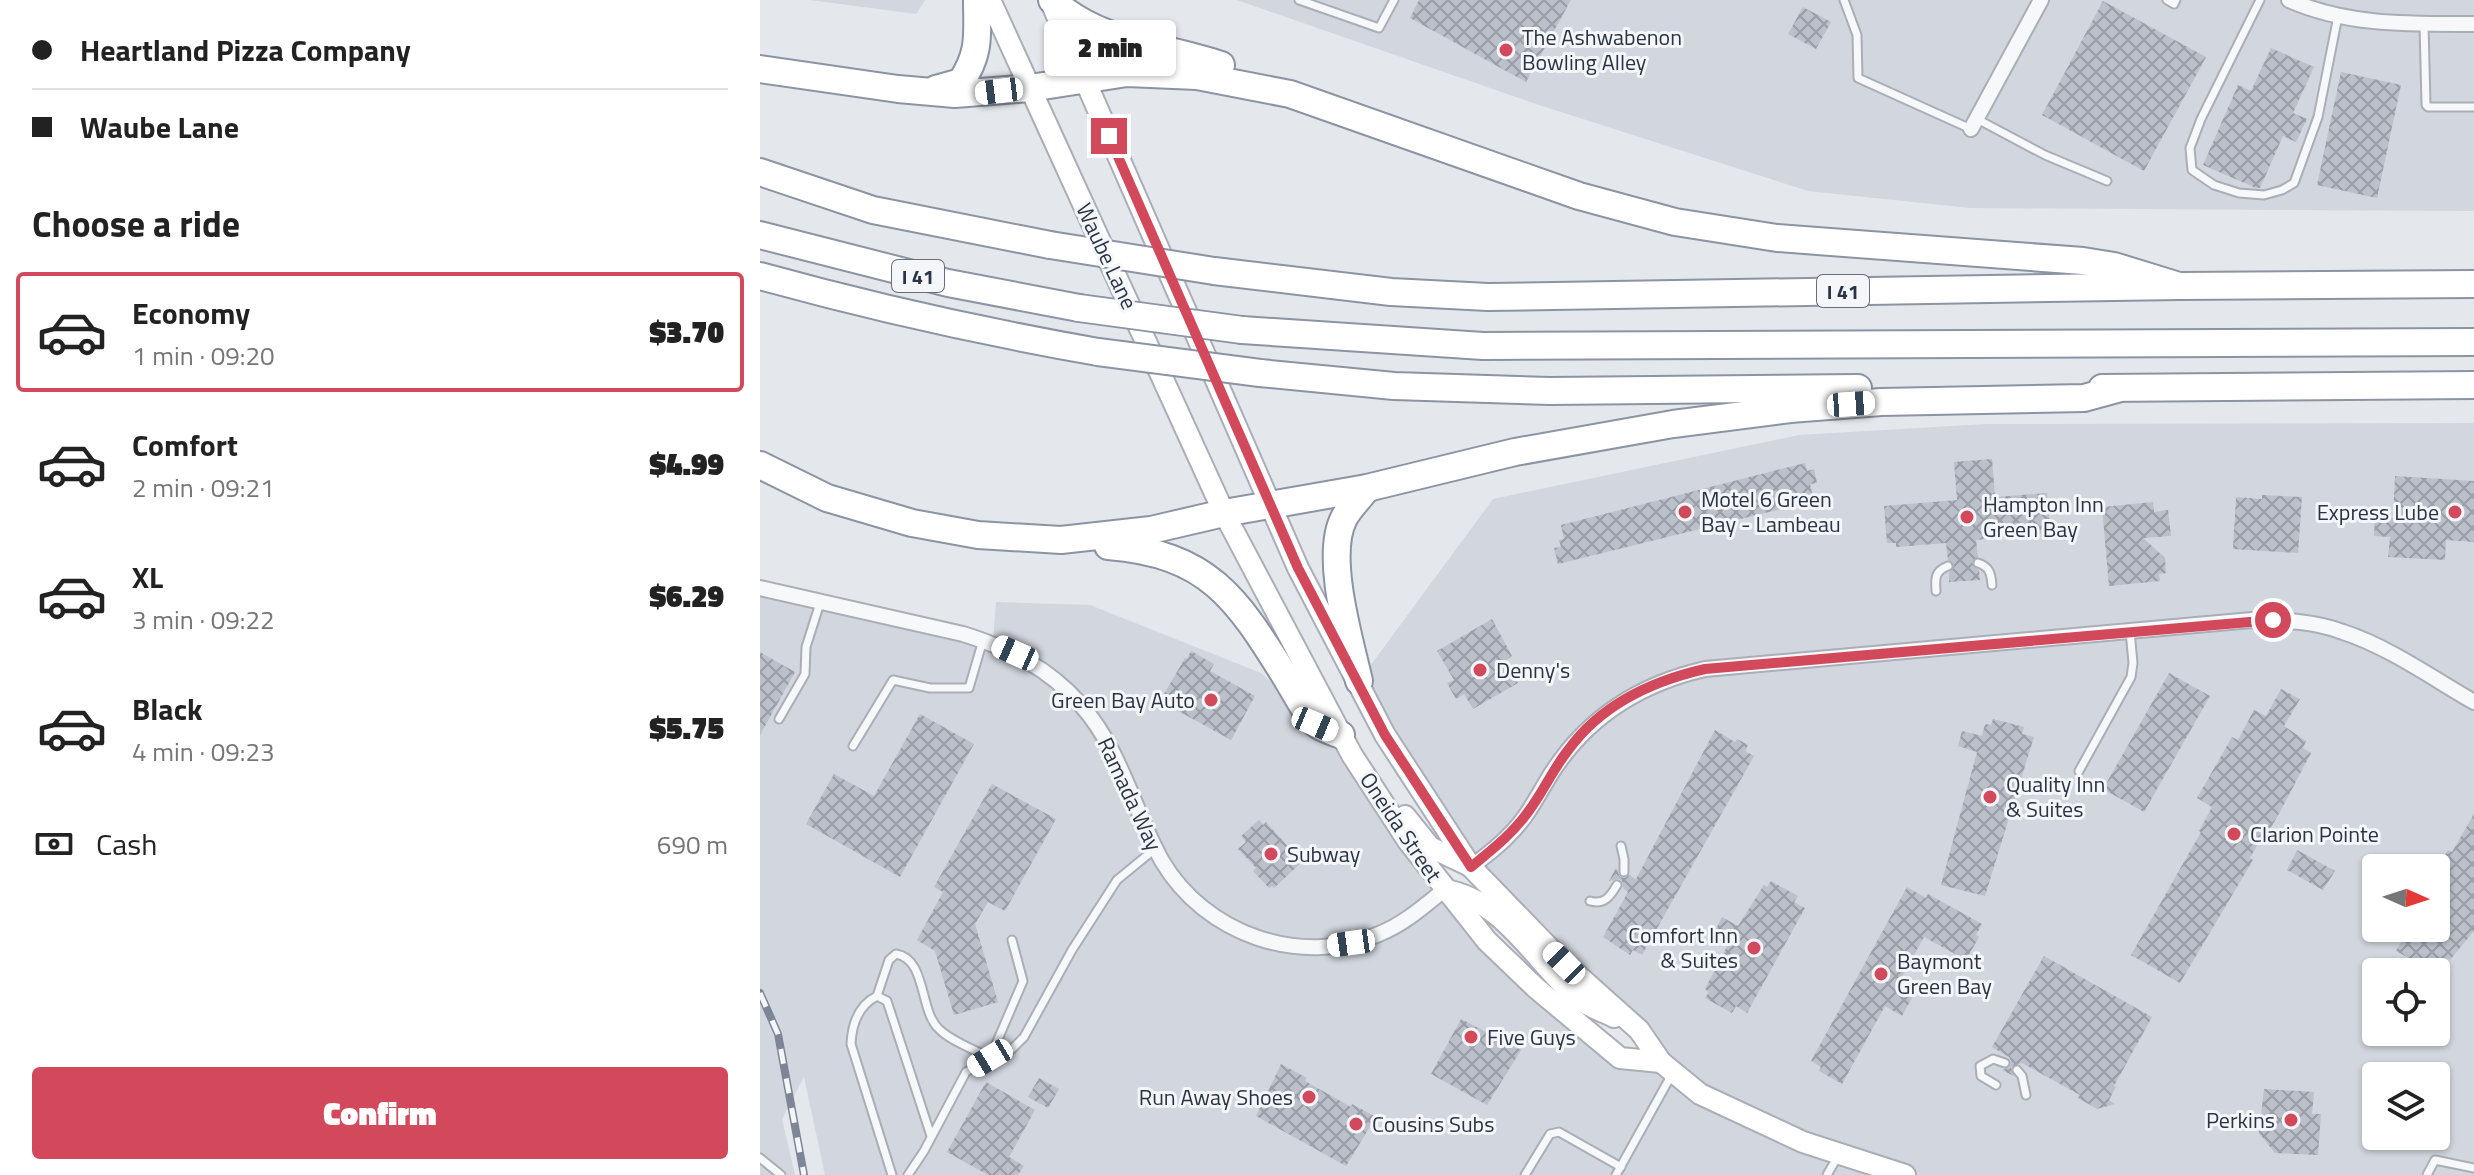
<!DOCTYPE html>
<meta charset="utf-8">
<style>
body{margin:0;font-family:"Titillium Web",sans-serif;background:#f6f6f6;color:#222;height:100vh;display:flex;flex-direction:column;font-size:30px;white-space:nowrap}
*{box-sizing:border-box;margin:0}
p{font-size:26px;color:#767676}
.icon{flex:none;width:44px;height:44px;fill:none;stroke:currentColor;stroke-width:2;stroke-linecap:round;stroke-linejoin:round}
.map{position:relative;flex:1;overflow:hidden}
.side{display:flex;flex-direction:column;background:#fff;width:760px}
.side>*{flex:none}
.top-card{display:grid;align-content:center;height:176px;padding:0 32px;background:#fff}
.needle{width:52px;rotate:93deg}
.tools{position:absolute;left:1602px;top:854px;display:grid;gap:16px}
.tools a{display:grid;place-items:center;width:88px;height:88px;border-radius:8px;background:#fff;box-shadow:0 2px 6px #0004;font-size:40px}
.end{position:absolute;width:36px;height:36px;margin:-18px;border:10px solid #d1495b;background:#fff;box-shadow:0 0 0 4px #fff}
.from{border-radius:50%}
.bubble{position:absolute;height:56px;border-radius:8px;background:#fff;box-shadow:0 2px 6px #0004;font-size:26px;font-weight:800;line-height:56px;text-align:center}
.car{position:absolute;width:24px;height:48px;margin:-24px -12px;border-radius:10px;box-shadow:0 0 6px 2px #0007;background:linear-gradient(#fff 24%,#345 0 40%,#fff 0 76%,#345 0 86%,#fff 0)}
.top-card b{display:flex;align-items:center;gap:28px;height:76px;font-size:30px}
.top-card b+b{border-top:2px solid #e0e0e0}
.top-card i{width:20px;height:20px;background:#222}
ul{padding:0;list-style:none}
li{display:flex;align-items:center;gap:24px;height:120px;margin:0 16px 12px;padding:0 16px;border:4px solid transparent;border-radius:8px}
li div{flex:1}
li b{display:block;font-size:30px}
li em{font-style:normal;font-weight:800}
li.current{border-color:#d1495b}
li>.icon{width:72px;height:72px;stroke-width:1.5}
h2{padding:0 32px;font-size:36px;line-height:96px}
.pay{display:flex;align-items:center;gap:20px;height:88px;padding:0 32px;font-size:30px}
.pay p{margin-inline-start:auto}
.cta{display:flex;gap:16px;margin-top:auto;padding:16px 32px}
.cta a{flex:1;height:92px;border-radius:8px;background:#d1495b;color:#fff;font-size:32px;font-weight:800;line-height:92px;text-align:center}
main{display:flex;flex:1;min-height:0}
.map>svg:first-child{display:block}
.built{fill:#d2d6de;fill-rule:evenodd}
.building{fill:url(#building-cross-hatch)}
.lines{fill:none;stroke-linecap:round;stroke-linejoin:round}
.lane-casing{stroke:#a9aeb7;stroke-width:11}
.street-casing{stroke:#a9aeb7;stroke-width:18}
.secondary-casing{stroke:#a9aeb7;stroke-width:24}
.highway-casing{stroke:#8b94a3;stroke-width:30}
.lane{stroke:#f7f8fa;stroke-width:7}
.street{stroke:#f7f8fa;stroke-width:14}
.secondary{stroke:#fff;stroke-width:20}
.highway{stroke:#fff;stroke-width:26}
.rail-casing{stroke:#7d8696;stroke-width:8}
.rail{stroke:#f4f6f9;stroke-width:5;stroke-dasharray:15;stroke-linecap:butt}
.highway-bridge-casing{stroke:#8b94a3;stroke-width:30;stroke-linecap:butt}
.highway-bridge{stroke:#fff;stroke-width:26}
.route{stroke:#d1495b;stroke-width:10}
.poi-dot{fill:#d1495b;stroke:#f4f6f9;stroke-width:3}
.labels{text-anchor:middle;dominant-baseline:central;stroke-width:6;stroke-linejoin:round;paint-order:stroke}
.shield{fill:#f4f6f9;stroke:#676e7b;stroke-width:2}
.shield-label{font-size:20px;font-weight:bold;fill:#2b3445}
.poi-label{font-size:22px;fill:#2b3445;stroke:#f4f6f9;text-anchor:start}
.street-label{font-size:22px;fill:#2b3445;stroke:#f4f6f9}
</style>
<main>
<section class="side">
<div class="top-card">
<b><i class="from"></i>Heartland Pizza Company</b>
<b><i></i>Waube Lane</b>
</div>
<h2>Choose a ride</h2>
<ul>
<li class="current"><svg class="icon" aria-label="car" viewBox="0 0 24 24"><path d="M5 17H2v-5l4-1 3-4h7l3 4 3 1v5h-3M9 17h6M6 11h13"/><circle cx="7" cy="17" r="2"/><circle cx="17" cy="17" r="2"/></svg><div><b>Economy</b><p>1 min · 09:20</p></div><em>$3.70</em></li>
<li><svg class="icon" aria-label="car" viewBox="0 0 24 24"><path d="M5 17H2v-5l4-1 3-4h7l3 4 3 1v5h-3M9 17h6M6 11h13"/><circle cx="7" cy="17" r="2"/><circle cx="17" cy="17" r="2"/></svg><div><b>Comfort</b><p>2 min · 09:21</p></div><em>$4.99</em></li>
<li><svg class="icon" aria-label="car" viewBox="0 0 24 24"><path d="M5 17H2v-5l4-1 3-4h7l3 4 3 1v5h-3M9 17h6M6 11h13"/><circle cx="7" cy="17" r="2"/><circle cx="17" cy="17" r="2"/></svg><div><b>XL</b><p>3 min · 09:22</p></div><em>$6.29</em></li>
<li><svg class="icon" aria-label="car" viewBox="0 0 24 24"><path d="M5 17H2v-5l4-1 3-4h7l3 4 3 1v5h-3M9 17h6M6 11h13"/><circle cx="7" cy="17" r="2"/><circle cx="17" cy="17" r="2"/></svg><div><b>Black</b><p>4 min · 09:23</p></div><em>$5.75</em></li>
</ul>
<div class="pay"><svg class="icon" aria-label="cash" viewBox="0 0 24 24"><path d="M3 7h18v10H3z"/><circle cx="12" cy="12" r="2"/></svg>Cash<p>690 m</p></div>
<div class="cta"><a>Confirm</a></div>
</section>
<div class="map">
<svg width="1714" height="1175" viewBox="0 0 1714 1175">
<defs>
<pattern id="building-cross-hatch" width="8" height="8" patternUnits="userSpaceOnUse" patternTransform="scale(2)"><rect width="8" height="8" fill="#bbc0ca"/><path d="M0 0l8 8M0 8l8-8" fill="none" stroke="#989da6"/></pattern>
</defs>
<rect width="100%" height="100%" fill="#e4e7ec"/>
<!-- built -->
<g class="built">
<polygon points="50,0 165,0 156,14"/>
<polygon points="477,0 1714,0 1714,211 1210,208 1048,191 776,104"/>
<path d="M1714 423V1175H65L44 1077 22 1119 35 1175H0V588L233 643 236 602 330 605 501 673 592 755 684 890 860 1058 900 1062 711 867 599 681 733 499 1039 435 1226 424ZM1616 868H1676V928H1616ZM1616 972H1676V1032H1616ZM1616 1076H1676V1136H1616Z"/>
</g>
<!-- building -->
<g class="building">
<polygon points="659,0 811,0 766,82 650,18"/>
<polygon points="1343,1 1446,57 1384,171 1282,115"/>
<polygon points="1043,7 1071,22 1056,49 1028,34"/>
<polygon points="1511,48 1554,67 1533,113 1547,119 1536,142 1523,136 1500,188 1496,188 1443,165 1478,85 1491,91"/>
<polygon points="1581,72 1641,85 1617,198 1557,185"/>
<polygon points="1232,459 1235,497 1287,493 1290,528 1281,529 1281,534 1216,540 1218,557 1212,563 1219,570 1220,580 1189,582 1189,573 1194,566 1188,560 1186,543 1136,547 1136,543 1127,543 1124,506 1197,500 1194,462"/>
<polygon points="1045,463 1047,471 1054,469 1057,483 1050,484 1054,501 798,564 794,548 801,547 799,540 804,539 801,525"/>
<polygon points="1635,476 1714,481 1714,542 1686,540 1685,560 1628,557 1630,537 1614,536 1615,517 1633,518"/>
<polygon points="1502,495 1542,497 1538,553 1473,549 1476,497 1502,499"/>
<polygon points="1393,502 1394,512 1408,510 1411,536 1383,538 1405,558 1406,573 1399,574 1400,581 1349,586 1342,507"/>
<polygon points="732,619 752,656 746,660 758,683 713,709 704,694 696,699 687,683 694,680 677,651"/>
<polygon points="431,651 454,664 450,671 495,696 471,740 400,701 425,658 427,659"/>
<polygon points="0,652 35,672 0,735"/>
<polygon points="1409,673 1450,696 1384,812 1343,789"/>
<polygon points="1521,689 1540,699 1524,726 1546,741 1543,748 1551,753 1521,810 1505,838 1502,837 1490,858 1493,860 1420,983 1371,955 1441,832 1439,831 1452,807 1437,798 1472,737 1478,740 1494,710 1506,716"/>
<polygon points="160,714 214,744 140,877 46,824 74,774 114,796"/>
<polygon points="1233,719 1264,727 1262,734 1274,737 1225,896 1181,885 1217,752 1198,746 1202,731 1222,736 1225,724 1231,725"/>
<polygon points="955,730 975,742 977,739 988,745 985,751 994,756 882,955 873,950 870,955 843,937 868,892 863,888 863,883 860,879 849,881 856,868 860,877 865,878 869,875 876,879"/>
<polygon points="232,784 296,819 245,911 228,902 215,924 238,1002 194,1015 175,951 157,940 183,892 174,887"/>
<polygon points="1714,814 1714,931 1690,960 1687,958 1678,974 1636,951 1641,942 1636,938 1641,928 1676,928 1676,872 1688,850 1692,852"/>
<polygon points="499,820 503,825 506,822 542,862 514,888 512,886 509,888 493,871 496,868 478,849 486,842 481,836"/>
<polygon points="1537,850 1575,871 1563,890 1527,870"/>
<polygon points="1011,881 1038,896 1034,902 1045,908 987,1013 976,1006 972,1013 945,998 949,992 945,989 972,937 956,929 962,917 978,926 1004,885 1007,887"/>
<polygon points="1147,887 1166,898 1168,894 1222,924 1216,935 1219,937 1206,960 1164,937 1135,989 1152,998 1142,1016 1125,1006 1082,1084 1059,1071 1061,1067 1051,1061"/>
<polygon points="1284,956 1392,1017 1354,1086 1356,1087 1349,1100 1355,1104 1337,1109 1318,1098 1320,1095 1262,1063 1251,1067 1254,1076 1242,1070 1250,1067 1251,1061 1249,1057 1232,1047"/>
<polygon points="701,1019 761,1050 727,1105 671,1074"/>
<polygon points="521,1064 547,1078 545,1081 591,1107 592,1104 616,1117 586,1166 496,1116"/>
<polygon points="279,1078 299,1089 288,1108 268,1097"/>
<polygon points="226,1082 275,1110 249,1157 264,1166 258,1175 228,1175 187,1152"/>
<polygon points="1504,1089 1554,1092 1552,1114 1561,1114 1558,1155 1515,1153 1499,1133"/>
</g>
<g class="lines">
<!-- lane casing -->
<g class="lane-casing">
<g id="lane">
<polyline points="539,0 619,28 634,0"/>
<polyline points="1084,0 1097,35 1098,78 1211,129"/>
<polyline points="1407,0 1414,4 1416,0"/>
<polyline points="1500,0 1441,119 1430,148 1432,170 1454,185 1479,193 1504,195 1522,190 1534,183 1558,117 1578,16"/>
<polyline points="1664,24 1666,105 1668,107 1714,107"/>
<polyline points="1217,119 1285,155 1347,181"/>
<path d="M1218 563C1230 567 1231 574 1232 585"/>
<path d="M1176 591C1175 578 1175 571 1188 566"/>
<polyline points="19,719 45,674 46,647 60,603"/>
<polyline points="93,746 133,680 170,688 209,688 223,640"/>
<polyline points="1319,771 1371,677 1373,663 1370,631"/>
<polyline points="861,846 864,859 864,872"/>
<path d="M830 901C844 905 850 897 857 885"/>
<path d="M117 996 129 960 136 954C167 959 159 1011 179 1029 192 1042 214 1049 230 1058L263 981 252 940"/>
<polyline points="1257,1070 1262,1076 1266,1095"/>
<polyline points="1236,1085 1221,1076 1220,1066 1233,1059 1245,1063"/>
<polyline points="0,1158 21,1175"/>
<path d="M132 1175 91 1044C92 1024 99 1005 117 996L127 1001 171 1136"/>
<polyline points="148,1175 164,1151 206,1072 230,1058 250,1051 264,1037 312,950 357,880 396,848"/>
<polyline points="765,1175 790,1134 799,1132 861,1167"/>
<polyline points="856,1175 912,1074"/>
<polyline points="1067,1175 1078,1156"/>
<polyline points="1667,1175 1675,1160 1714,1168"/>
</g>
</g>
<!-- street casing -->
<g class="street-casing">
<g id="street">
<path d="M1529 0C1588 26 1651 24 1714 24"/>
<polyline points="1211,129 1281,0"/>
<path d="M0 588 203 634C248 648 289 668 321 705 361 750 373 809 402 861 445 934 540 968 619 934 644 924 663 907 684 890"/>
<path d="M711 867C724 857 738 847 749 835 767 818 778 795 791 774 827 717 880 684 945 669L1492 620C1523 620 1554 621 1583 632 1629 647 1672 678 1714 702"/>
</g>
</g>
<!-- secondary casing -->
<g class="secondary-casing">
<g id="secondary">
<polyline points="230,0 464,513 592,755 648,841 727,941 776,988 860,1058 901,1062"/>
<polyline points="290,0 538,568 625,735 711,867 804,963 879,1030 901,1062 940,1094 1043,1142 1145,1175"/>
<polyline points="645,816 670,847 710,866"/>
<path d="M685 890C742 899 776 962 816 997 826 1006 842 1011 854 1017"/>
</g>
</g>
<!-- highway casing -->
<g class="highway-casing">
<g id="highway">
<path d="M292 0C339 44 403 45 461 65"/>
<polyline points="0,69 138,89 195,94 270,88 367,73 437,76 530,94 819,196 915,222 1017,238 1323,261 1354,266 1419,286"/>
<path d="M176 89 201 82C221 52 217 34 217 0"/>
<polyline points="0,172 113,210 290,245"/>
<polyline points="0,235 188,283 319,308"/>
<polyline points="454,271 631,292 728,297 1419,286 1714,284"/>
<path d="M0 276C112 307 224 332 338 352"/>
<polyline points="482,330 723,346 1714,342"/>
<polyline points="500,373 634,386 790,391 1098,388"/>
<polyline points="1342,388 1714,385"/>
<polyline points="0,465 67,498 152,523 218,535 301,540 391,530 464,513 607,488 755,452 913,424 1030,409 1121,402 1324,398 1357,389"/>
<path d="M348 546C450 554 477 599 527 679 534 690 548 718 558 725 564 729 573 732 581 735"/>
<path d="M599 681C590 641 564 556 584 518 589 508 600 498 607 488"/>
</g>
</g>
<!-- lane -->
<use href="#lane" class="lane"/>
<!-- street -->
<use href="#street" class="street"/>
<!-- secondary -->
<use href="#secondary" class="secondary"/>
<!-- highway -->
<use href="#highway" class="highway"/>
<!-- rail casing -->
<g class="rail-casing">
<polyline id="rail" points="0,993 18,1034 44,1175"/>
</g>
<!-- rail -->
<use href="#rail" class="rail"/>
<!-- highway-bridge casing -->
<g class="highway-bridge-casing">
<g id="highway-bridge">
<polyline points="290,245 454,271"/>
<polyline points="319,308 482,330"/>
<polyline points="338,352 500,373"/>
</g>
</g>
<!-- highway-bridge -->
<use href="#highway-bridge" class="highway-bridge"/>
</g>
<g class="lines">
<!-- route -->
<path class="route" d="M349 136 538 568 625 735 711 867C730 851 750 836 765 816 782 795 792 770 809 749 842 704 892 681 945 669L1513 620"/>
</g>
<!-- markers -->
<g class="poi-dot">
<circle cx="746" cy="50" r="8"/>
<circle cx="925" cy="512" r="8"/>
<circle cx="1695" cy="512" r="8"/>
<circle cx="1207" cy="517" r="8"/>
<circle cx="720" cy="670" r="8"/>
<circle cx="451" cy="700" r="8"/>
<circle cx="1230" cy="797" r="8"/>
<circle cx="1474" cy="834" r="8"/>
<circle cx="511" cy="854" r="8"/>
<circle cx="994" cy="948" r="8"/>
<circle cx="1121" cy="974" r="8"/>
<circle cx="711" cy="1037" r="8"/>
<circle cx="549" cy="1097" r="8"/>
<circle cx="1531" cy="1120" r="8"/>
<circle cx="596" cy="1124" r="8"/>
</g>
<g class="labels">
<!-- shield labels -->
<g class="shield">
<rect x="132" y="260" width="52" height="32" rx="6"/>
<rect x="1057" y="275" width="52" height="32" rx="6"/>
</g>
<g class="shield-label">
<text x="158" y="276">I 41</text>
<text x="1083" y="291">I 41</text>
</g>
<!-- poi labels -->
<g class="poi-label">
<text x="762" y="37">The Ashwabenon<tspan x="762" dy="25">Bowling Alley</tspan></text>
<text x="941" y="499">Motel 6 Green<tspan x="941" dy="25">Bay - Lambeau</tspan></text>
<text x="1223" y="504">Hampton Inn<tspan x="1223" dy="25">Green Bay</tspan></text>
<text x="1679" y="512" text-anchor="end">Express Lube</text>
<text x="736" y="670">Denny's</text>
<text x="435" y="700" text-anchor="end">Green Bay Auto</text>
<text x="1246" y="784">Quality Inn<tspan x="1246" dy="25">&amp; Suites</tspan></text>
<text x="1490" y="834">Clarion Pointe</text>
<text x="527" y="854">Subway</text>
<text x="978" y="935" text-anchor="end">Comfort Inn<tspan x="978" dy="25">&amp; Suites</tspan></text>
<text x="1137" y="961">Baymont<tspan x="1137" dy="25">Green Bay</tspan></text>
<text x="727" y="1037">Five Guys</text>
<text x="533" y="1097" text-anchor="end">Run Away Shoes</text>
<text x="1515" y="1120" text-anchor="end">Perkins</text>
<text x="612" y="1124">Cousins Subs</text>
</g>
<!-- street labels -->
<g class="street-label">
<text transform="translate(347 256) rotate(65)">Waube Lane</text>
<text transform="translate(370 794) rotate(65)">Ramada Way</text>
<text transform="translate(641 827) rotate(56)">Oneida Street</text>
</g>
</g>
</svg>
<div class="tools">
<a><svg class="needle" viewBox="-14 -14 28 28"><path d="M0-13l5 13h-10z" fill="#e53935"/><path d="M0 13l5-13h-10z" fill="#767676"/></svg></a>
<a><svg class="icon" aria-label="locate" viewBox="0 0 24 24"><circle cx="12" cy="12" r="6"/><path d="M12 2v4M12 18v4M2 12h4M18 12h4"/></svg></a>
<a><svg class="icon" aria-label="layers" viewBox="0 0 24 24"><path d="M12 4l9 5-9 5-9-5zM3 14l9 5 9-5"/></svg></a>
</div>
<i class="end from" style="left:1513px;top:620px"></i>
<i class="end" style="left:349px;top:136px"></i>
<div class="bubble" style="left:284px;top:20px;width:132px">2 min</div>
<i class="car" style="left:239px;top:91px;rotate:263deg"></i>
<i class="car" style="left:1091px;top:404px;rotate:86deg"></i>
<i class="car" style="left:255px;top:653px;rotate:294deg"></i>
<i class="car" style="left:555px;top:724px;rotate:113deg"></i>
<i class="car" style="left:591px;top:943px;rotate:262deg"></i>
<i class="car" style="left:804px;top:963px;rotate:315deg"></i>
<i class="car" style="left:230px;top:1058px;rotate:239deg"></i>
</div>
</main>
